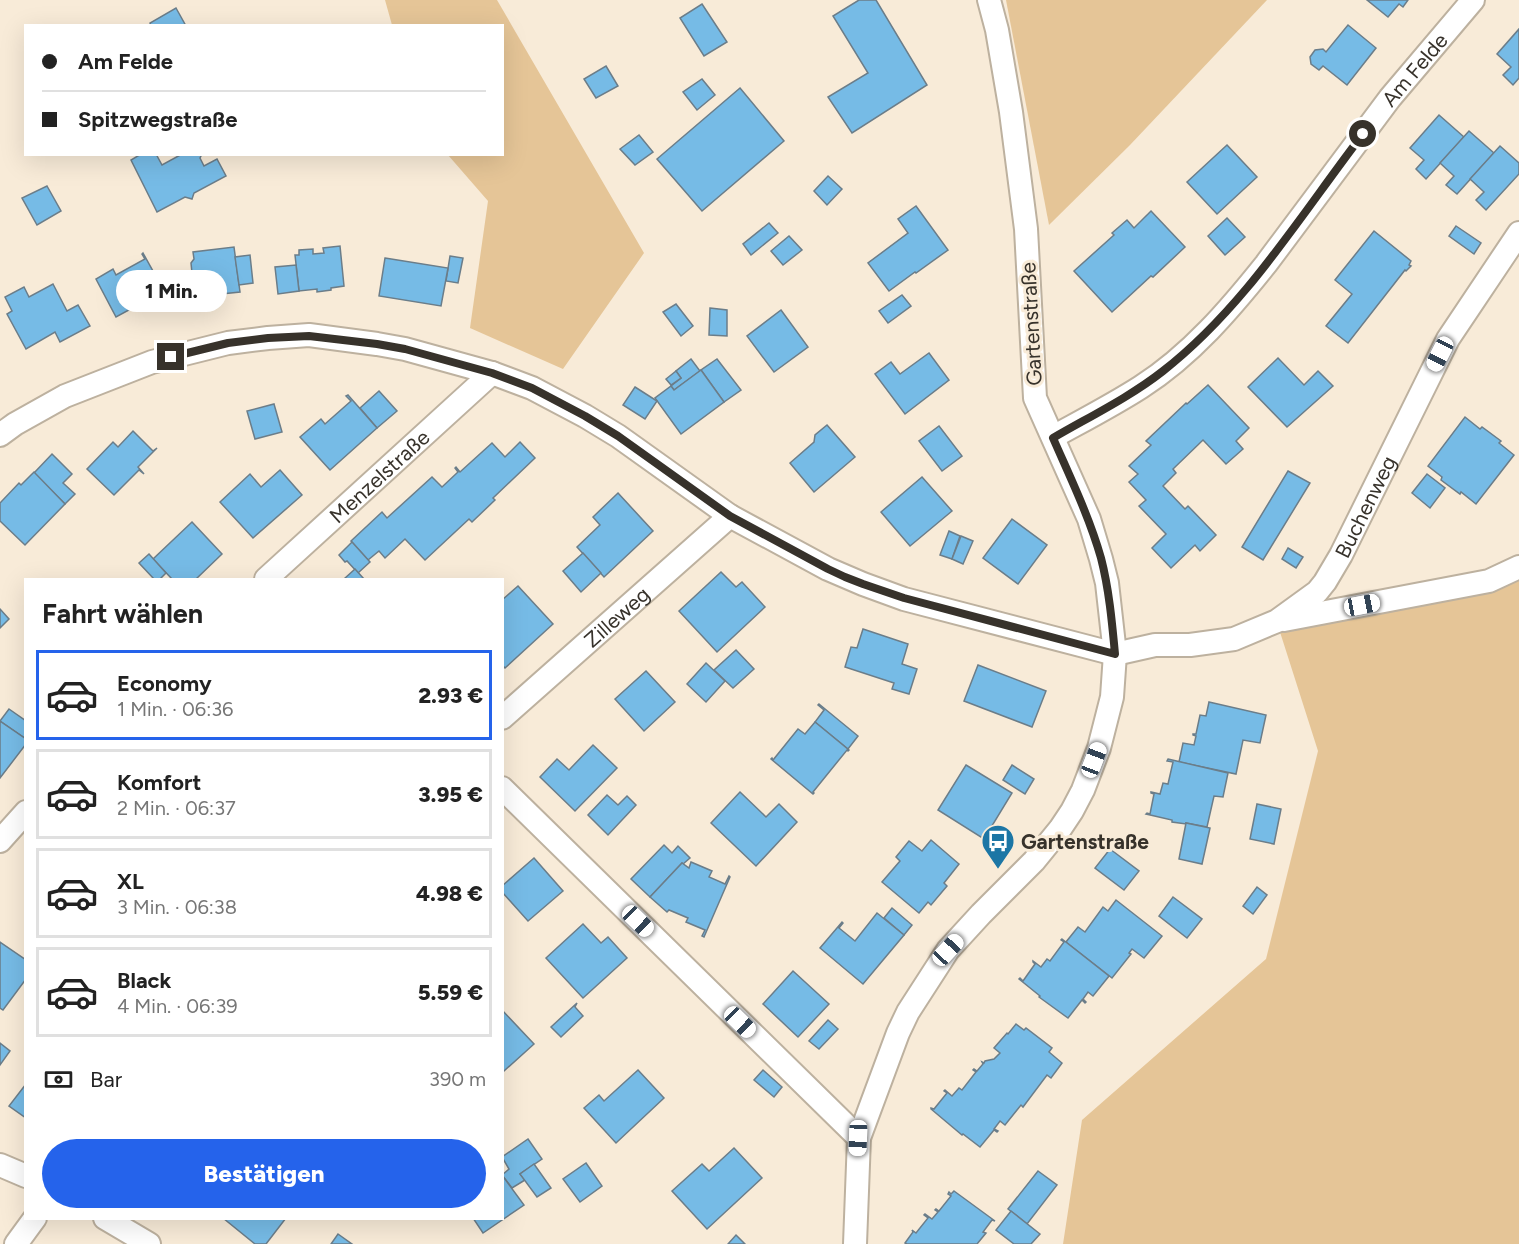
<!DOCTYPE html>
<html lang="de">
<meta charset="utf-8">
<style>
body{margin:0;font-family:Figtree,sans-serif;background:#f2f2f2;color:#222;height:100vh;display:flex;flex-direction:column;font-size:22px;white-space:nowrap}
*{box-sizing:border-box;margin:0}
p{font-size:20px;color:#767676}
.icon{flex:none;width:33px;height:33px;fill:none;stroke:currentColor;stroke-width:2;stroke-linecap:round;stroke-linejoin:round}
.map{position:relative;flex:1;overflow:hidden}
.drawer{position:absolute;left:24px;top:578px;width:480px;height:642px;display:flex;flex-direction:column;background:#fff;border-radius:0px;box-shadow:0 6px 24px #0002}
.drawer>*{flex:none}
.banner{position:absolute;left:24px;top:24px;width:480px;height:132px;border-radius:0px;box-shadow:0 6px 24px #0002;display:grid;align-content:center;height:132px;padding:0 18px;background:#fff}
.end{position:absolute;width:27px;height:27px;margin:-14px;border:8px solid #37322b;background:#fff;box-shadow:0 0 0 3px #fff}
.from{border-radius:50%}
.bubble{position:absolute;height:42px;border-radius:21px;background:#fff;box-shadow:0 6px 24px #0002;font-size:20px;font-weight:800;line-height:42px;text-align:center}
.car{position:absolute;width:18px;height:36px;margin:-18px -9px;border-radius:8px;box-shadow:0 0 4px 2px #0007;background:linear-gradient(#fff 24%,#345 0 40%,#fff 0 76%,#345 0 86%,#fff 0)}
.banner b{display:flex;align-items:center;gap:21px;height:57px;font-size:22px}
.banner b+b{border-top:2px solid #e0e0e0}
.banner i{width:15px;height:15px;background:#222}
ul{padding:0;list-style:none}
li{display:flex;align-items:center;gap:18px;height:90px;margin:0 12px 9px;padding:0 6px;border:3px solid #e0e0e0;border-radius:0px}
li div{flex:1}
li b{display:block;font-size:22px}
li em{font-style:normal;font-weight:800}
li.current{border-color:#2563eb}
li>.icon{width:54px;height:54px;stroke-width:1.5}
h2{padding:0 18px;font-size:27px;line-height:72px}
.pay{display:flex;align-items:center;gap:15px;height:66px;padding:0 18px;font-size:22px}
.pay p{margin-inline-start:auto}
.primary-button{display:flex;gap:12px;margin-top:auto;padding:12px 18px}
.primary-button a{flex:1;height:69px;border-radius:36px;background:#2563eb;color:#fff;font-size:24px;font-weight:800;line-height:69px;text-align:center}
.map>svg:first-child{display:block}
.green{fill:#e5c597}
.building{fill:#76bbe6;stroke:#6b7d89;stroke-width:1.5}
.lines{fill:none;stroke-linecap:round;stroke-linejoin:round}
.minor-casing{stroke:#bdb19f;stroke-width:26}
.minor{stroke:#fff;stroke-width:22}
.route{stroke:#37322b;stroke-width:8}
.labels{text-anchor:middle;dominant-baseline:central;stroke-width:6;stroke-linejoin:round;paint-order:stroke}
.street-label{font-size:21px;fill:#37322b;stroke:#f8ebd8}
.poi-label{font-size:21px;font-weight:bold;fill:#37322b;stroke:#f8ebd8;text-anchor:start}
</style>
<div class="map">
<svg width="1519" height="1244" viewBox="0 0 1519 1244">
<rect width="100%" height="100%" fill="#f8ebd8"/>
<!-- green -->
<g class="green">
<polygon points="385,0 497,0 644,253 563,369 470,328 488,201 448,155 502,154 502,26 392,25"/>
<polygon points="1006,0 1267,0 1130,145 1049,225"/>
<polygon points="1519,580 1519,1244 1063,1244 1082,1120 1266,959 1318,751 1280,632 1489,593"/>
</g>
<!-- building -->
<g class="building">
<polygon points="859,0 876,0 927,85 852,133 828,97 868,73 833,16"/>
<polygon points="1367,0 1408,0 1403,7 1399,4 1388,17"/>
<polygon points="702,4 727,42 704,56 680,18"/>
<polygon points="176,8 186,26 151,26 150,23"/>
<polygon points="1348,25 1376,48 1347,85 1323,66 1319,70 1311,64 1310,57 1315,50 1323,49 1326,52"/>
<polygon points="1519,29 1519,78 1513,85 1503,75 1511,67 1497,54"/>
<polygon points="606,66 618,86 596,98 584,79"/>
<polygon points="702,79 715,95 697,110 683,92"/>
<polygon points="740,88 784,141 702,211 657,159"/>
<polygon points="1439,115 1464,137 1426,179 1416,169 1424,160 1410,148"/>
<polygon points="1469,131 1494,153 1457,194 1446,185 1454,176 1440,163"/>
<polygon points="639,135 653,152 635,165 620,149"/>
<polygon points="1227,145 1257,177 1217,214 1187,182"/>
<polygon points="1500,146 1519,163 1519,174 1486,210 1476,200 1484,192 1470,179"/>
<polygon points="141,154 156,154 162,165 182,154 202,154 200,158 204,166 217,159 226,176 194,193 192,199 185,197 157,212 131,160"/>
<polygon points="828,176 842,189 827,205 814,191"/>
<polygon points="47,186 61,211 37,225 22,198"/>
<polygon points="916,206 948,250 916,273 915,272 889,291 868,263 908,233 898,219"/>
<polygon points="1151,211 1185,247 1153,277 1151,276 1112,312 1074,271 1114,235 1112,233 1127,220 1134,228"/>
<polygon points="1227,218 1245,237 1225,255 1208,236"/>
<polygon points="769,223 778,233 751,255 743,244"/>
<polygon points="1456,226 1481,243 1474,254 1449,236"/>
<polygon points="1374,231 1411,261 1409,265 1411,266 1406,271 1405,270 1348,343 1326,326 1352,294 1335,280"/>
<polygon points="789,236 802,250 783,265 771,251"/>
<polygon points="340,246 344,286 331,288 331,290 317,292 317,289 299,291 295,255 299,255 299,250 313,249 313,254 324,253 323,248"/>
<polygon points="234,247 240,292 212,295 212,293 198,294 196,277 192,273 191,263 194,259 193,252"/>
<polygon points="143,253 164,291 116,317 96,279 113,269 116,275 145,259 142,254"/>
<polygon points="250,255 253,283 239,285 235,257"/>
<polygon points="450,256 463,258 458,283 446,281"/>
<polygon points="385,258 448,268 441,306 379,296"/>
<polygon points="296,265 299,291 278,294 275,267"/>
<polygon points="53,284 67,311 78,305 90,326 60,342 55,332 26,349 7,314 12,311 5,297 24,287 29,297"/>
<polygon points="902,295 911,306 888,323 879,311"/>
<polygon points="676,304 693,326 681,336 663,312"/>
<polygon points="710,308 727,310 727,336 709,335"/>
<polygon points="781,310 808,347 774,372 747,336"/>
<polygon points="929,353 949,380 905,414 875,374 891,362 900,374"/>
<polygon points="1278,358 1304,385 1318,371 1333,386 1287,427 1248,387"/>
<polygon points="691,359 700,371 674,390 671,386 681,378 676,371"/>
<polygon points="717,359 741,390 724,402 701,370"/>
<polygon points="701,370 724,402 681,434 655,398 671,386 674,390"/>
<polygon points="676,371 681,378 671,385 666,379"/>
<polygon points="1208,385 1249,428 1236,441 1243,449 1226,464 1203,440 1173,469 1176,473 1163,486 1185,509 1188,506 1216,535 1200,551 1195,545 1171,568 1152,548 1166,534 1139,506 1146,500 1129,482 1138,474 1129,466 1151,445 1146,441 1186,403 1187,404"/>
<polygon points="635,387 657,401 645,419 623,405"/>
<polygon points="379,391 397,411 377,428 360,408"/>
<polygon points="348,395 377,428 330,470 300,437 321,419 325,424 351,401 346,396"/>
<polygon points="274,404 282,432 255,439 247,411"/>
<polygon points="1465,417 1480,429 1482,427 1501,441 1499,443 1514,455 1476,504 1461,492 1460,494 1441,480 1442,477 1428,466"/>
<polygon points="827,425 855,457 814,492 790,463 814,442 815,435"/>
<polygon points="939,426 962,456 942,471 919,441"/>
<polygon points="133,431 153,451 157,448 138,467 144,474 139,470 114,495 87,469 113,442 118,447"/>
<polygon points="520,442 535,458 493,498 495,500 472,522 469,519 425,560 405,539 385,558 379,551 368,560 351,541 382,512 387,518 432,477 442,487 458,472 455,468 456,467 460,472 492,443 505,457"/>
<polygon points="52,454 72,474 63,483 75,494 65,504 34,473"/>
<polygon points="280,470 302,495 253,538 220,502 250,474 261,487"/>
<polygon points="1288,471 1310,483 1263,560 1242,547"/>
<polygon points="34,472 65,504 25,545 0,521 0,503 19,483 21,485"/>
<polygon points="1427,474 1445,488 1430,508 1412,493"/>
<polygon points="922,477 952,511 910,546 881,512"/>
<polygon points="618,493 653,531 604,577 577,547 600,525 593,517"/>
<polygon points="1012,519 1047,545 1018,584 983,558"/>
<polygon points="192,522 222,554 196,579 172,579 153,559"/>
<polygon points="949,531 960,536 952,559 940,555"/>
<polygon points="961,536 973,541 963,564 952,559"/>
<polygon points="352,542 370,562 358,573 347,561 345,562 339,555"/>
<polygon points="1288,548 1303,557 1296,568 1282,559"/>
<polygon points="583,553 601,573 581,592 563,571"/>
<polygon points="149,554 166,573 160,579 154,579 139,563"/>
<polygon points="355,569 364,579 344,579"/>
<polygon points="721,572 736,587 742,582 765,607 717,652 679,611"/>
<polygon points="518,586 553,624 505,668 502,665 502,600"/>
<polygon points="0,609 9,619 0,628"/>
<polygon points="863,629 908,644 902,664 917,669 909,694 892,689 894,683 845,667 851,647 857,648"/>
<polygon points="736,650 754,669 733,688 714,670"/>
<polygon points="706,663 725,681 706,702 687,684"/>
<polygon points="978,665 1046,691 1032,727 964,701"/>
<polygon points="646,671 675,702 644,731 615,699"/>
<polygon points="1209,702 1266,715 1260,743 1243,740 1236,774 1179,762 1183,743 1194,745 1196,736 1193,735 1193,734 1196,734 1200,715 1206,716"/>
<polygon points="819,704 858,736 848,749 815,722 824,710 818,705"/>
<polygon points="9,709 26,721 26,739 0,721"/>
<polygon points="0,721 26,739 26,744 0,778"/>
<polygon points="815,722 849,750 848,751 847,750 813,792 814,793 813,794 771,759 772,758 773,760 798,729 805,734"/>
<polygon points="593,745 617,768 575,811 540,777 557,759 569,770"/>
<polygon points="1168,759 1228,773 1223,797 1214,796 1207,827 1186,823 1186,824 1172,822 1172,820 1146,814 1147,813 1150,814 1154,794 1151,793 1151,792 1160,794 1163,783 1168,784 1173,762 1167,761"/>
<polygon points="966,765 1012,793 984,839 938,810"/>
<polygon points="1012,765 1034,779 1025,794 1003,780"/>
<polygon points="740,792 766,817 779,804 797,822 756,866 711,823"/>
<polygon points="607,795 618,805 627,796 636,805 608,835 588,815"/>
<polygon points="1257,804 1281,809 1274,844 1250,839"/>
<polygon points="1186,823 1210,828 1202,864 1179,859"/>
<polygon points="931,840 959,864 944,883 947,886 931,905 928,902 919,913 882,882 900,861 896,857 909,841 922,851"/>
<polygon points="664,845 672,853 678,846 690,858 683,864 682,863 650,897 631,879"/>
<polygon points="1110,849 1139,871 1124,890 1095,868"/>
<polygon points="534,858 563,891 528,921 502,892 502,886"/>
<polygon points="691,862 712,871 709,877 725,884 729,876 730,877 704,937 702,936 705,930 686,922 688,918 669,910 667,912 650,897 682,863 689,868"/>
<polygon points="1257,887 1267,895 1253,914 1243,906"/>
<polygon points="1173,897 1202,919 1187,938 1159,916"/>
<polygon points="1116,900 1162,936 1144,958 1132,949 1129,953 1131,954 1112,978 1066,942 1078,927 1085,932 1103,907 1108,911"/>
<polygon points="892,908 912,925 904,935 884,918"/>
<polygon points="877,913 904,935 863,984 820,948 842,922 843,923 839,928 855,941"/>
<polygon points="583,924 601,943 608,937 627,958 583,998 546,958"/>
<polygon points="1062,939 1109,976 1093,996 1088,992 1083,999 1086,1002 1085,1003 1082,1000 1068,1018 1039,997 1040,996 1019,979 1020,978 1023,981 1035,964 1033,962 1033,961 1041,967 1047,959 1050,961 1064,942 1061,940"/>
<polygon points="0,942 26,960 26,979 3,1010 0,1008"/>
<polygon points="793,971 829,1004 798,1037 763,1004"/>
<polygon points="577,1003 575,1007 583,1016 561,1037 551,1027"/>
<polygon points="502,1010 534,1044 504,1071 502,1069"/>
<polygon points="828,1020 838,1029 819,1049 809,1041"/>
<polygon points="1016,1024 1024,1030 1026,1028 1052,1048 1049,1052 1062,1063 1051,1078 1047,1075 1023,1107 1021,1105 1005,1125 1000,1121 994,1129 998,1131 997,1132 994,1130 980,1147 963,1134 962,1135 931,1109 931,1108 934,1109 947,1093 944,1091 945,1090 952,1096 959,1088 962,1090 976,1072 973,1070 974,1069 977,1071 983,1064 982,1062 984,1063 985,1061 994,1059 1000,1053 994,1048 1007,1033 1008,1034"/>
<polygon points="0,1043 10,1051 0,1065"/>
<polygon points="638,1070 664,1098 616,1143 584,1108 599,1095 604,1101"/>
<polygon points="763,1070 782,1087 774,1097 754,1080"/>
<polygon points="26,1084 26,1118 9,1106"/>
<polygon points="528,1139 542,1159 520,1174 525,1180 512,1188 502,1175 509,1169 502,1157"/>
<polygon points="734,1148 762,1178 707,1229 672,1191 702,1164 709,1171"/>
<polygon points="586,1163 602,1186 580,1202 563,1179"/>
<polygon points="534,1164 551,1188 537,1197 520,1174"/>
<polygon points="1038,1171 1057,1185 1027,1224 1008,1209"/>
<polygon points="502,1175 524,1205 483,1233 473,1218 502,1218"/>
<polygon points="954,1191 995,1221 992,1220 983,1232 986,1233 977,1244 907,1244 905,1243 913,1232 912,1230 916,1233 928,1218 924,1215 925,1214 932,1219 938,1212 935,1210 936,1209 939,1211 951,1196 948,1194 949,1192 951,1194"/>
<polygon points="1011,1211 1040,1234 1031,1244 1014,1244 996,1230"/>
<polygon points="223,1218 286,1218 266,1244 255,1244"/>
<polygon points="338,1234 352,1244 331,1244"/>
<polygon points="736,1235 745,1244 728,1244"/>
</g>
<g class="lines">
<!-- minor casing -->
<g class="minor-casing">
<g id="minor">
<path id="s1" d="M0 435 15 424 65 396 152 362 228 343 268 338 309 335 377 344 405 349 492 373 532 388 585 416 618 436 730 516 828 569 863 584 904 599 1115 654 1155 645H1190L1234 639 1277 621 1317 592 1325 582 1341 555 1448 339 1519 233"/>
<path id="s2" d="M1053 437C1082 421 1113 405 1141 387 1191 355 1230 309 1266 264L1390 98 1473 0"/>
<path id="s3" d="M266 579 492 373"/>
<polyline points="1284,620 1489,581 1519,567"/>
<path id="s4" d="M502 718 730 516"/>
<polyline points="502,788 859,1138"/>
<polyline points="0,841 26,812"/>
<polyline points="0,1165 26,1176"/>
<polyline points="105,1218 149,1244"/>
<polyline points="16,1244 35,1218"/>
<polyline points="855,1244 859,1138 898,1033 908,1012 948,950 981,914 1034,861 1060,829 1072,811 1083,790 1099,748 1112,697 1115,654 1107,583 1101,559 1089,519 1035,398 1026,229 1011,112 997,30 989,0"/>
</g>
</g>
<!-- minor -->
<use href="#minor" class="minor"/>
</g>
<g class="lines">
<!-- route -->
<path class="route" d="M171 357 228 343 268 338 309 336 377 344 405 349 492 373 532 388 585 416 618 436 730 516 828 569 845 577 863 584 904 598 1115 654C1112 622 1109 589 1101 558 1089 516 1070 477 1053 438 1089 417 1130 397 1163 371 1245 307 1300 216 1363 134"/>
</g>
<!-- icons -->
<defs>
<g id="bus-pin" transform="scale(1.725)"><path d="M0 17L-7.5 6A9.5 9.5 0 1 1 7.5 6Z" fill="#1c76a5" stroke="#f8ebd8"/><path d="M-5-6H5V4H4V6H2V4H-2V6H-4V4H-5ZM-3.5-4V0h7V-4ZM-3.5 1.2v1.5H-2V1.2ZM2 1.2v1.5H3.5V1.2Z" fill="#fff"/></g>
</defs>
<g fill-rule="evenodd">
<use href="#bus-pin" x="998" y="841"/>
</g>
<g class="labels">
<!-- street labels -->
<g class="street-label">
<text stroke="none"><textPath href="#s2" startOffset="522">Am Felde</textPath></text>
<text transform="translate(1031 324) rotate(-93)">Gartenstraße</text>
<text stroke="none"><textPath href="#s3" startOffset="153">Menzelstraße</textPath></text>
<text stroke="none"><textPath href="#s1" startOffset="1521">Buchenweg</textPath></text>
<text stroke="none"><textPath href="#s4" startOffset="153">Zilleweg</textPath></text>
</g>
<!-- poi labels -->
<g class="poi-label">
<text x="1021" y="841">Gartenstraße</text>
</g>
</g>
</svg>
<i class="end from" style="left:1363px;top:134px"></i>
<i class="end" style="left:171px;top:357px"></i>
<div class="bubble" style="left:116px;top:270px;width:111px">1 Min.</div>
<i class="car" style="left:1440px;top:354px;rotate:207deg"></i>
<i class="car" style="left:1362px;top:605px;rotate:79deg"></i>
<i class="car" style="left:1094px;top:760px;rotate:21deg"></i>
<i class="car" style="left:638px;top:921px;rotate:134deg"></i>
<i class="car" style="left:948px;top:950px;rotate:43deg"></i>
<i class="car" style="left:740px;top:1022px;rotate:134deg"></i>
<i class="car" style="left:858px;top:1138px;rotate:182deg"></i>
<div class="banner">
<b><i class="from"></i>Am Felde</b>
<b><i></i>Spitzwegstraße</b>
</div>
<section class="drawer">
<h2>Fahrt wählen</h2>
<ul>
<li class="current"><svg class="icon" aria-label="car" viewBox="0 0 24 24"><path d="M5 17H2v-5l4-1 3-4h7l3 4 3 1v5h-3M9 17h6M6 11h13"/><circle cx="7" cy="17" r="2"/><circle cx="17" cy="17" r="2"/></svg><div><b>Economy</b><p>1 Min. · 06:36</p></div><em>2.93 €</em></li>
<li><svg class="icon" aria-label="car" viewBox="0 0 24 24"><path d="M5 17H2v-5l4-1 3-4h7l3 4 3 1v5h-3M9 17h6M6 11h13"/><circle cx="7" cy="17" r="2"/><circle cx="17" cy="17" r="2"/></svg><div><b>Komfort</b><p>2 Min. · 06:37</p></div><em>3.95 €</em></li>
<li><svg class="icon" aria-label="car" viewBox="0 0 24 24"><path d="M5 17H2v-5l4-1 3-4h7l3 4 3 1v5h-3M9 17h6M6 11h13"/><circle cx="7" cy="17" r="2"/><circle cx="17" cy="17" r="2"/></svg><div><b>XL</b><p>3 Min. · 06:38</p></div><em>4.98 €</em></li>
<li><svg class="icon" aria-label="car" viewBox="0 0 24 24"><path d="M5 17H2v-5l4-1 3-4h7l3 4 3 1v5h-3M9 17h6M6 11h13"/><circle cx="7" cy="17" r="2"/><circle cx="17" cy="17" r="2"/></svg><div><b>Black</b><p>4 Min. · 06:39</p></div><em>5.59 €</em></li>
</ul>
<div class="pay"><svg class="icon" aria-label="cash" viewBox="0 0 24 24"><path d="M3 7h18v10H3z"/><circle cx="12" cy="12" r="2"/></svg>Bar<p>390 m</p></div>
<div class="primary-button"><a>Bestätigen</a></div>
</section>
</div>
